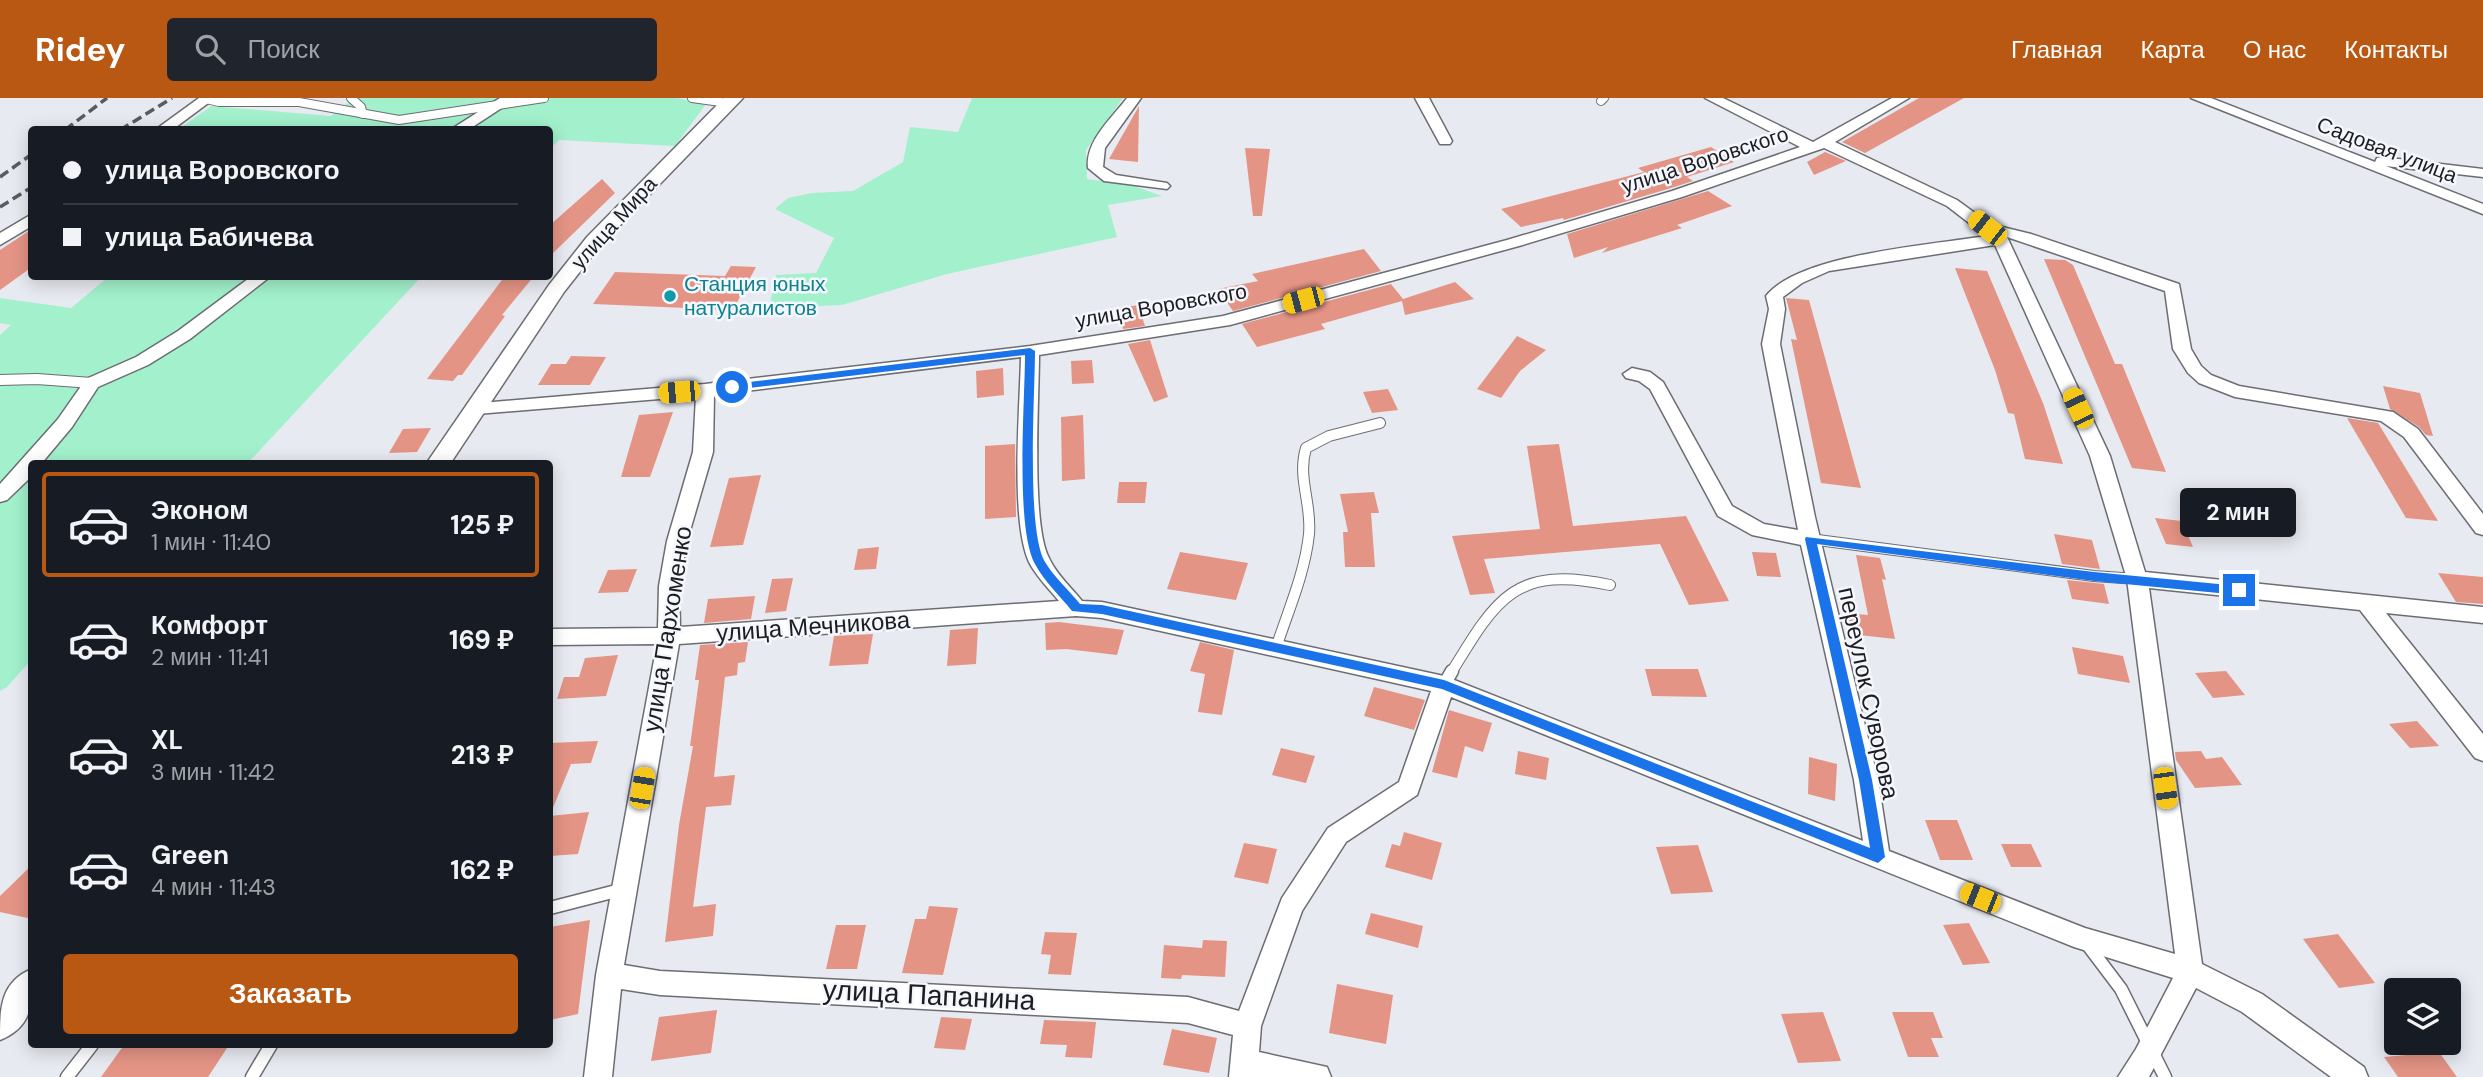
<!DOCTYPE html>
<html lang="ru">
<meta charset="utf-8">
<style>
body{margin:0;font-family:"DM Sans",sans-serif;background:#20242c;color:#f1f3f6;height:100vh;display:flex;flex-direction:column;font-size:26px;white-space:nowrap}
*{box-sizing:border-box;margin:0}
p{font-size:23px;color:#9ea1a6}
.icon{flex:none;width:38px;height:38px;fill:none;stroke:currentColor;stroke-width:2;stroke-linecap:round;stroke-linejoin:round}
.map{position:relative;flex:1;overflow:hidden}
.drawer{position:absolute;left:28px;top:362px;width:525px;height:588px;display:flex;flex-direction:column;background:#171b24;border-radius:7px;box-shadow:0 4px 18px #0003}
.drawer>*{flex:none}
.top-card{position:absolute;left:28px;top:28px;width:525px;height:154px;border-radius:7px;box-shadow:0 4px 18px #0003;display:grid;align-content:center;height:154px;padding:0 35px;background:#171b24}
.fabs{position:absolute;left:2384px;top:880px;display:grid;gap:14px}
.fabs a{display:grid;place-items:center;width:77px;height:77px;border-radius:7px;background:#171b24;box-shadow:0 4px 18px #0003;font-size:35px}
.end{position:absolute;width:32px;height:32px;margin:-16px;border:9px solid #1a73e8;background:#fff;box-shadow:0 0 0 4px #fff}
.from{border-radius:50%}
.bubble{position:absolute;height:49px;border-radius:7px;background:#171b24;box-shadow:0 4px 18px #0003;font-size:23px;font-weight:700;line-height:49px;text-align:center}
.car{position:absolute;width:21px;height:42px;margin:-21px -10px;border-radius:9px;box-shadow:0 0 5px 2px #0007;background:linear-gradient(#f5c518 24%,#345 0 40%,#f5c518 0 76%,#345 0 86%,#f5c518 0)}
.top-card b{display:flex;align-items:center;gap:24px;height:66px;font-size:26px}
.top-card b+b{border-top:2px solid #363941}
.top-card i{width:18px;height:18px;background:#f1f3f6}
ul{padding:12px 0 0;list-style:none}
li{display:flex;align-items:center;gap:21px;height:105px;margin:0 14px 10px;padding:0 21px;border:4px solid transparent;border-radius:7px}
li div{flex:1}
li b{display:block;font-size:26px}
li em{font-style:normal;font-weight:700}
li.active{border-color:#b85812}
li>.icon{width:63px;height:63px;stroke-width:1.5}
.button{display:flex;gap:14px;margin-top:auto;padding:14px 35px}
.button a{flex:1;height:80px;border-radius:7px;background:#b85812;color:#fff;font-size:28px;font-weight:700;line-height:80px;text-align:center}
header{display:flex;align-items:center;gap:42px;box-sizing:border-box;height:98px;padding:0 35px;background:#b85812;color:#fff}
header strong{font-size:33px}
nav{display:flex;gap:38px;margin-inline-start:auto;font-size:24px}
.search{width:490px;height:63px;background:#20242c;display:flex;align-items:center;gap:18px;box-sizing:border-box;padding:0 24px;border-radius:7px;color:#9ea1a6;font-size:26px}
.map>svg:first-child{display:block}
.green{fill:#a2f1cc}
.building{fill:#e49485}
.lines{fill:none;stroke-linecap:round;stroke-linejoin:round}
.service-far2-casing{stroke:#6c6d73;stroke-width:10}
.service-far1-casing{stroke:#6c6d73;stroke-width:12}
.service-casing{stroke:#6c6d73;stroke-width:15}
.minor-casing{stroke:#6c6d73;stroke-width:3}
.tertiary-casing{stroke:#6c6d73;stroke-width:3}
.service-far2{stroke:#fff;stroke-width:8}
.service-far1{stroke:#fff;stroke-width:10}
.service{stroke:#fff;stroke-width:12}
.minor{fill:#fff;fill-rule:evenodd}
.tertiary{fill:#fff;fill-rule:evenodd}
.rail{stroke:#5a5b5f;stroke-width:3.5;stroke-dasharray:10 5;stroke-linecap:butt}
.route{fill:#1a73e8}
.culture-dot{fill:#0f9aa8;stroke:#f5f7fe;stroke-width:2.5}
.labels{text-anchor:middle;dominant-baseline:central;stroke-width:5;stroke-linejoin:round;paint-order:stroke}
.far-street-label{font-size:21px;fill:#1d1d20;stroke:#f5f7fe}
.far-culture-label{font-size:21px;fill:#0d838f;stroke:#f5f7fe;text-anchor:start}
.street-label{font-size:24px;fill:#1d1d20;stroke:#f5f7fe}
.near-street-label{font-size:28px;fill:#1d1d20;stroke:#f5f7fe}
</style>
<header>
<strong>Ridey</strong>
<div class="search"><svg class="icon" aria-label="search" viewBox="0 0 24 24"><circle cx="10" cy="10" r="6"/><path d="M15 15l6 6"/></svg>Поиск</div>
<nav><a>Главная</a><a>Карта</a><a>О нас</a><a>Контакты</a></nav>
</header>
<div class="map">
<svg width="2483" height="979" viewBox="0 0 2483 979">
<rect width="100%" height="100%" fill="#e8eaf1"/>
<!-- green -->
<g class="green">
<polygon points="354,0 677,0 706,6 675,48 559,42 550,51 550,32 178,32 211,8 331,18"/>
<polygon points="972,0 1123,0 1086,52 1087,81 1131,87 1162,98 1108,107 1117,139 947,176 842,207 769,210 776,177 816,175 834,140 775,111 788,100 812,95 853,93 903,64 910,29 958,34"/>
<polygon points="108,179 421,179 247,366 32,366 31,562 7,589 0,593 0,237 11,227 0,225 0,200 71,210"/>
</g>
<!-- building -->
<g class="building">
<polygon points="1919,0 1964,0 1865,55 1842,44"/>
<polygon points="1139,8 1138,64 1109,61"/>
<polygon points="1711,49 1734,64 1687,79 1693,83 1671,90 1564,122 1563,120 1521,129 1501,111 1644,74 1638,70"/>
<polygon points="1245,50 1270,51 1262,118 1253,118"/>
<polygon points="1825,54 1846,63 1814,77 1807,64"/>
<polygon points="602,81 615,95 550,158 550,127"/>
<polygon points="1708,93 1732,108 1677,127 1682,130 1602,155 1608,149 1574,160 1567,136"/>
<polygon points="32,131 32,169 0,192 0,152"/>
<polygon points="1364,151 1381,173 1233,213 1218,191 1258,183 1252,176"/>
<polygon points="2044,161 2065,162 2073,167 2115,266 2122,266 2166,374 2132,370"/>
<polygon points="731,168 756,169 733,212 593,206 615,174 725,178"/>
<polygon points="1955,170 1987,173 2043,305 2063,366 2025,361 2014,316 2008,315 1995,272"/>
<polygon points="505,178 534,178 502,217 505,218 462,277 458,277 453,283 427,281"/>
<polygon points="1455,184 1474,201 1405,217 1402,203 1321,226 1325,231 1257,249 1242,226 1391,186 1403,201"/>
<polygon points="1786,200 1809,202 1861,390 1821,385 1791,241 1797,242"/>
<polygon points="1138,207 1145,228 1123,231 1117,211"/>
<polygon points="1517,238 1546,252 1520,273 1501,300 1477,291"/>
<polygon points="1150,242 1168,299 1154,304 1128,246"/>
<polygon points="571,258 606,259 590,287 538,287 551,266 566,266"/>
<polygon points="1092,262 1094,285 1072,286 1071,263"/>
<polygon points="1003,270 1004,297 977,300 976,273"/>
<polygon points="2383,288 2420,295 2433,338 2426,337 2419,329 2390,311"/>
<polygon points="1388,291 1398,312 1372,315 1363,294"/>
<polygon points="673,314 650,379 621,379 639,317"/>
<polygon points="1083,317 1085,381 1062,383 1061,319"/>
<polygon points="2347,320 2378,325 2438,423 2406,420"/>
<polygon points="431,330 417,354 389,355 403,331"/>
<polygon points="1015,346 1016,419 985,421 985,348"/>
<polygon points="1559,346 1573,428 1686,418 1729,503 1689,507 1660,446 1484,461 1495,495 1470,497 1452,438 1540,431 1527,348"/>
<polygon points="761,377 743,447 710,449 729,380"/>
<polygon points="1119,384 1147,384 1145,405 1117,405"/>
<polygon points="1374,394 1379,415 1371,415 1375,469 1345,469 1343,434 1348,434 1340,396"/>
<polygon points="2155,420 2182,423 2193,449 2166,446"/>
<polygon points="2054,436 2092,442 2100,471 2062,466"/>
<polygon points="879,449 876,471 854,472 858,451"/>
<polygon points="1180,454 1248,465 1236,502 1167,491"/>
<polygon points="1752,454 1776,455 1781,479 1757,478"/>
<polygon points="1856,457 1880,460 1886,482 1882,481 1895,541 1850,536 1846,515 1868,517"/>
<polygon points="637,471 628,494 598,495 608,472"/>
<polygon points="2438,475 2483,479 2483,506 2456,504"/>
<polygon points="793,480 786,513 765,515 772,481"/>
<polygon points="2067,482 2104,486 2109,506 2072,501"/>
<polygon points="755,498 751,521 704,525 708,501"/>
<polygon points="1059,524 1124,532 1117,557 1066,551 1046,552 1045,525"/>
<polygon points="978,530 976,566 947,568 950,532"/>
<polygon points="873,536 868,566 829,568 834,538"/>
<polygon points="748,544 745,564 738,565 737,577 725,579 714,679 735,677 731,707 706,709 693,809 716,806 713,838 665,844 679,727 693,648 690,648 699,582 695,582 700,547"/>
<polygon points="1200,544 1234,552 1222,617 1198,614 1205,576 1190,573"/>
<polygon points="2072,549 2123,558 2130,585 2078,576"/>
<polygon points="618,557 606,598 557,601 564,579 579,579 585,560"/>
<polygon points="1645,571 1698,571 1707,599 1652,598"/>
<polygon points="2226,573 2245,597 2213,600 2195,575"/>
<polygon points="1374,589 1425,602 1414,632 1364,618"/>
<polygon points="1449,612 1492,625 1483,654 1465,648 1457,680 1432,674"/>
<polygon points="2417,623 2439,648 2410,650 2389,626"/>
<polygon points="598,643 591,665 571,666 550,717 550,645"/>
<polygon points="1281,650 1315,658 1306,685 1272,677"/>
<polygon points="1518,653 1549,660 1546,682 1515,676"/>
<polygon points="2201,653 2206,661 2222,659 2242,687 2195,690 2176,662 2175,654"/>
<polygon points="1809,659 1837,666 1835,703 1808,696"/>
<polygon points="589,714 578,756 550,758 550,718"/>
<polygon points="1925,722 1957,722 1973,762 1940,762"/>
<polygon points="1404,734 1442,745 1432,782 1385,769 1392,746 1400,748"/>
<polygon points="1244,745 1277,751 1268,786 1234,779"/>
<polygon points="2001,746 2031,746 2042,769 2011,769"/>
<polygon points="1698,747 1713,794 1671,796 1656,749"/>
<polygon points="32,767 32,821 0,814 0,798"/>
<polygon points="929,808 958,810 943,877 902,875 915,821 926,821"/>
<polygon points="1371,815 1423,828 1418,850 1365,836"/>
<polygon points="590,822 578,916 550,922 550,829"/>
<polygon points="1969,825 1990,865 1963,867 1943,827"/>
<polygon points="836,827 866,827 857,871 826,871"/>
<polygon points="1045,834 1077,835 1071,877 1048,876 1051,857 1041,856"/>
<polygon points="2338,836 2375,885 2339,890 2303,841"/>
<polygon points="1203,842 1227,843 1225,879 1182,877 1181,881 1161,880 1164,847 1202,850"/>
<polygon points="1337,886 1393,897 1386,946 1329,935"/>
<polygon points="717,912 711,955 651,963 659,919"/>
<polygon points="1823,914 1841,963 1798,965 1781,916"/>
<polygon points="1892,914 1933,914 1943,940 1931,940 1939,959 1908,959"/>
<polygon points="941,919 972,921 965,952 934,950"/>
<polygon points="1044,922 1096,924 1092,960 1065,959 1067,947 1040,946"/>
<polygon points="1172,931 1217,940 1209,975 1163,967"/>
<polygon points="124,947 229,947 208,979 101,979"/>
<polygon points="2439,954 2457,979 2398,979 2384,959"/>
</g>
<g class="lines">
<!-- service-far2 casing -->
<g class="service-far2-casing">
<g id="service-far2">
<polyline points="351,0 361,9 363,16"/>
<polyline points="692,0 728,5"/>
<polyline points="206,1 219,4 299,4 399,22 544,0"/>
<polyline points="1601,3 1604,0"/>
</g>
</g>
<!-- service-far1 casing -->
<g class="service-far1-casing">
<g id="service-far1">
<polyline points="0,282 37,281 92,285"/>
<polyline points="1810,441 2094,478 2137,481"/>
<path d="M1276 550C1288 513 1305 475 1309 436 1312 406 1297 380 1306 350L1329 338 1380 325"/>
<path d="M1451 575C1497 499 1516 467 1610 487"/>
</g>
</g>
<!-- service casing -->
<g class="service-casing">
<g id="service">
<polyline points="1444,587 1452,573"/>
<polyline points="550,810 624,791"/>
<polyline points="2087,846 2121,891 2165,979"/>
<polyline points="67,979 92,947"/>
<polyline points="252,979 271,947"/>
</g>
</g>
<!-- minor casing -->
<g class="minor-casing">
<g id="minor">
<polygon points="199,0 215,0 172,32 155,32"/>
<polygon points="500,0 517,0 468,32 450,32"/>
<path d="M1127 0H1141L1105 50 1103 69 1116 77 1167 85 1170 88 1167 91 1104 83 1088 70C1085 43 1112 20 1127 0Z"/>
<polygon points="1415,0 1429,0 1452,43 1450,46 1440,46"/>
<path d="M1705 0H1723L1813 44 1892 0H1909L1835 44 1957 102 1990 126 2031 136 2179 186 2191 251 2201 268 2211 277 2239 288 2393 314 2418 331 2483 416V437L2476 435 2404 339 2381 323 2235 299 2199 285 2188 275 2173 251 2165 193 2007 139 2110 358 2145 474 2483 509V525L2386 515 2483 636V663L2475 660 2360 512 2149 490 2202 866 2262 896 2364 969 2368 979H2331L2242 914 2196 890 2149 979H2118L2136 951 2173 880 2074 849 1451 599 1417 697 1346 744 1302 813 1261 928 1259 954 1327 969 1331 979H1229L1233 937 1188 925 660 897 621 891 612 979H584L596 877 657 546 550 547V531L658 530 659 488 667 443 693 354 696 298 477 316 470 314 468 310 470 306 705 286 1030 248 1223 218 1507 142 1672 93 1800 49ZM1824 50 1947 108 1986 138C1932 147 1799 156 1766 198L1769 211 1762 246 1798 432 1764 426 1732 408 1663 284 1650 274 1632 270 1623 276 1626 280 1639 283 1650 291 1718 418 1752 437 1801 447 1854 682 1863 743 1444 578 1102 504 1082 503C1071 489 1056 476 1049 460 1031 427 1039 301 1039 257L1230 227 1519 148 1682 99ZM1995 147 2090 358 2127 481 2175 856 2085 830 1889 753 1878 682 1815 419 1780 246 1785 211 1783 199 1802 185 1829 173ZM1021 259C1020 310 1010 422 1029 464 1036 478 1049 491 1059 503L680 529 679 488 687 443 713 354 714 297ZM1076 518 1102 520 1431 593 1399 684 1328 730 1282 800 1239 913 1188 899 660 873 624 867 679 546Z"/>
<polygon points="2191,0 2211,0 2375,64 2377,60 2382,59 2483,71 2483,79 2386,68 2483,106 2483,116"/>
<polygon points="32,116 32,128 0,147 0,135"/>
<polygon points="252,178 271,178 190,241 148,267 98,289 72,329 41,366 32,366 31,379 7,402 0,404 0,386 58,321 86,281 136,259 178,233"/>
</g>
</g>
<!-- tertiary casing -->
<g class="tertiary-casing">
<g id="tertiary">
<polygon points="724,0 743,0 601,147 564,194 450,366 426,366 549,187 587,139"/>
<path d="M32 871C32 902 35 928 0 942 0 911 0 884 32 871Z"/>
</g>
</g>
<!-- service-far2 -->
<use href="#service-far2" class="service-far2"/>
<!-- service-far1 -->
<use href="#service-far1" class="service-far1"/>
<!-- service -->
<use href="#service" class="service"/>
<!-- minor -->
<use href="#minor" class="minor"/>
<!-- tertiary -->
<use href="#tertiary" class="tertiary"/>
<!-- rail -->
<g class="rail">
<polyline points="65,32 107,0"/>
<polyline points="120,32 172,0"/>
<polyline points="0,79 32,56"/>
<polyline points="0,109 32,89"/>
</g>
</g>
<!-- route -->
<path class="route" d="M1030 250 1035 253C1035 295 1026 433 1045 464 1054 479 1069 492 1080 506L1102 507 1444 582 1870 750 1859 682 1805 441 1806 439 2094 474 2239 488 2244 492 2239 497 2094 483 1817 446 1872 682 1885 759 1878 765 1442 591 1102 516 1072 513C1060 498 1044 483 1035 466 1015 431 1025 302 1025 257L732 292 727 289 732 286Z"/>
<!-- markers -->
<circle class="culture-dot" cx="670" cy="198" r="7"/>
<g class="labels">
<!-- far-street labels -->
<g class="far-street-label">
<text transform="translate(2387 52) rotate(21)">Садовая улица</text>
<text transform="translate(1705 62) rotate(-18)">улица Воровского</text>
<text transform="translate(614 125) rotate(-48)">улица Мира</text>
<text transform="translate(1161 208) rotate(-10)">улица Воровского</text>
</g>
<!-- far-culture labels -->
<g class="far-culture-label">
<text x="684" y="186">Станция юных<tspan x="684" dy="24">натуралистов</tspan></text>
</g>
<!-- street labels -->
<g class="street-label">
<text transform="translate(813 528) rotate(-4)">улица Мечникова</text>
<text transform="translate(667 531) rotate(-81)">улица Пархоменко</text>
<text transform="translate(1869 595) rotate(78)">переулок Суворова</text>
</g>
<!-- near-street labels -->
<g class="near-street-label">
<text transform="translate(929 897) rotate(3)">улица Папанина</text>
</g>
</g>
</svg>
<div class="fabs">
<a><svg class="icon" aria-label="layers" viewBox="0 0 24 24"><path d="M12 4l9 5-9 5-9-5zM3 14l9 5 9-5"/></svg></a>
</div>
<i class="end from" style="left:732px;top:289px"></i>
<i class="end" style="left:2239px;top:492px"></i>
<div class="bubble" style="left:2180px;top:390px;width:116px">2 мин</div>
<i class="car" style="left:1987px;top:130px;rotate:308deg"></i>
<i class="car" style="left:1303px;top:202px;rotate:255deg"></i>
<i class="car" style="left:679px;top:294px;rotate:265deg"></i>
<i class="car" style="left:2078px;top:310px;rotate:335deg"></i>
<i class="car" style="left:642px;top:690px;rotate:10deg"></i>
<i class="car" style="left:2165px;top:690px;rotate:172deg"></i>
<i class="car" style="left:1980px;top:800px;rotate:292deg"></i>
<div class="top-card">
<b><i class="from"></i>улица Воровского</b>
<b><i></i>улица Бабичева</b>
</div>
<section class="drawer">
<ul>
<li class="active"><svg class="icon" aria-label="car" viewBox="0 0 24 24"><path d="M5 17H2v-5l4-1 3-4h7l3 4 3 1v5h-3M9 17h6M6 11h13"/><circle cx="7" cy="17" r="2"/><circle cx="17" cy="17" r="2"/></svg><div><b>Эконом</b><p>1 мин · 11:40</p></div><em>125 ₽</em></li>
<li><svg class="icon" aria-label="car" viewBox="0 0 24 24"><path d="M5 17H2v-5l4-1 3-4h7l3 4 3 1v5h-3M9 17h6M6 11h13"/><circle cx="7" cy="17" r="2"/><circle cx="17" cy="17" r="2"/></svg><div><b>Комфорт</b><p>2 мин · 11:41</p></div><em>169 ₽</em></li>
<li><svg class="icon" aria-label="car" viewBox="0 0 24 24"><path d="M5 17H2v-5l4-1 3-4h7l3 4 3 1v5h-3M9 17h6M6 11h13"/><circle cx="7" cy="17" r="2"/><circle cx="17" cy="17" r="2"/></svg><div><b>XL</b><p>3 мин · 11:42</p></div><em>213 ₽</em></li>
<li><svg class="icon" aria-label="car" viewBox="0 0 24 24"><path d="M5 17H2v-5l4-1 3-4h7l3 4 3 1v5h-3M9 17h6M6 11h13"/><circle cx="7" cy="17" r="2"/><circle cx="17" cy="17" r="2"/></svg><div><b>Green</b><p>4 мин · 11:43</p></div><em>162 ₽</em></li>
</ul>
<div class="button"><a>Заказать</a></div>
</section>
</div>
